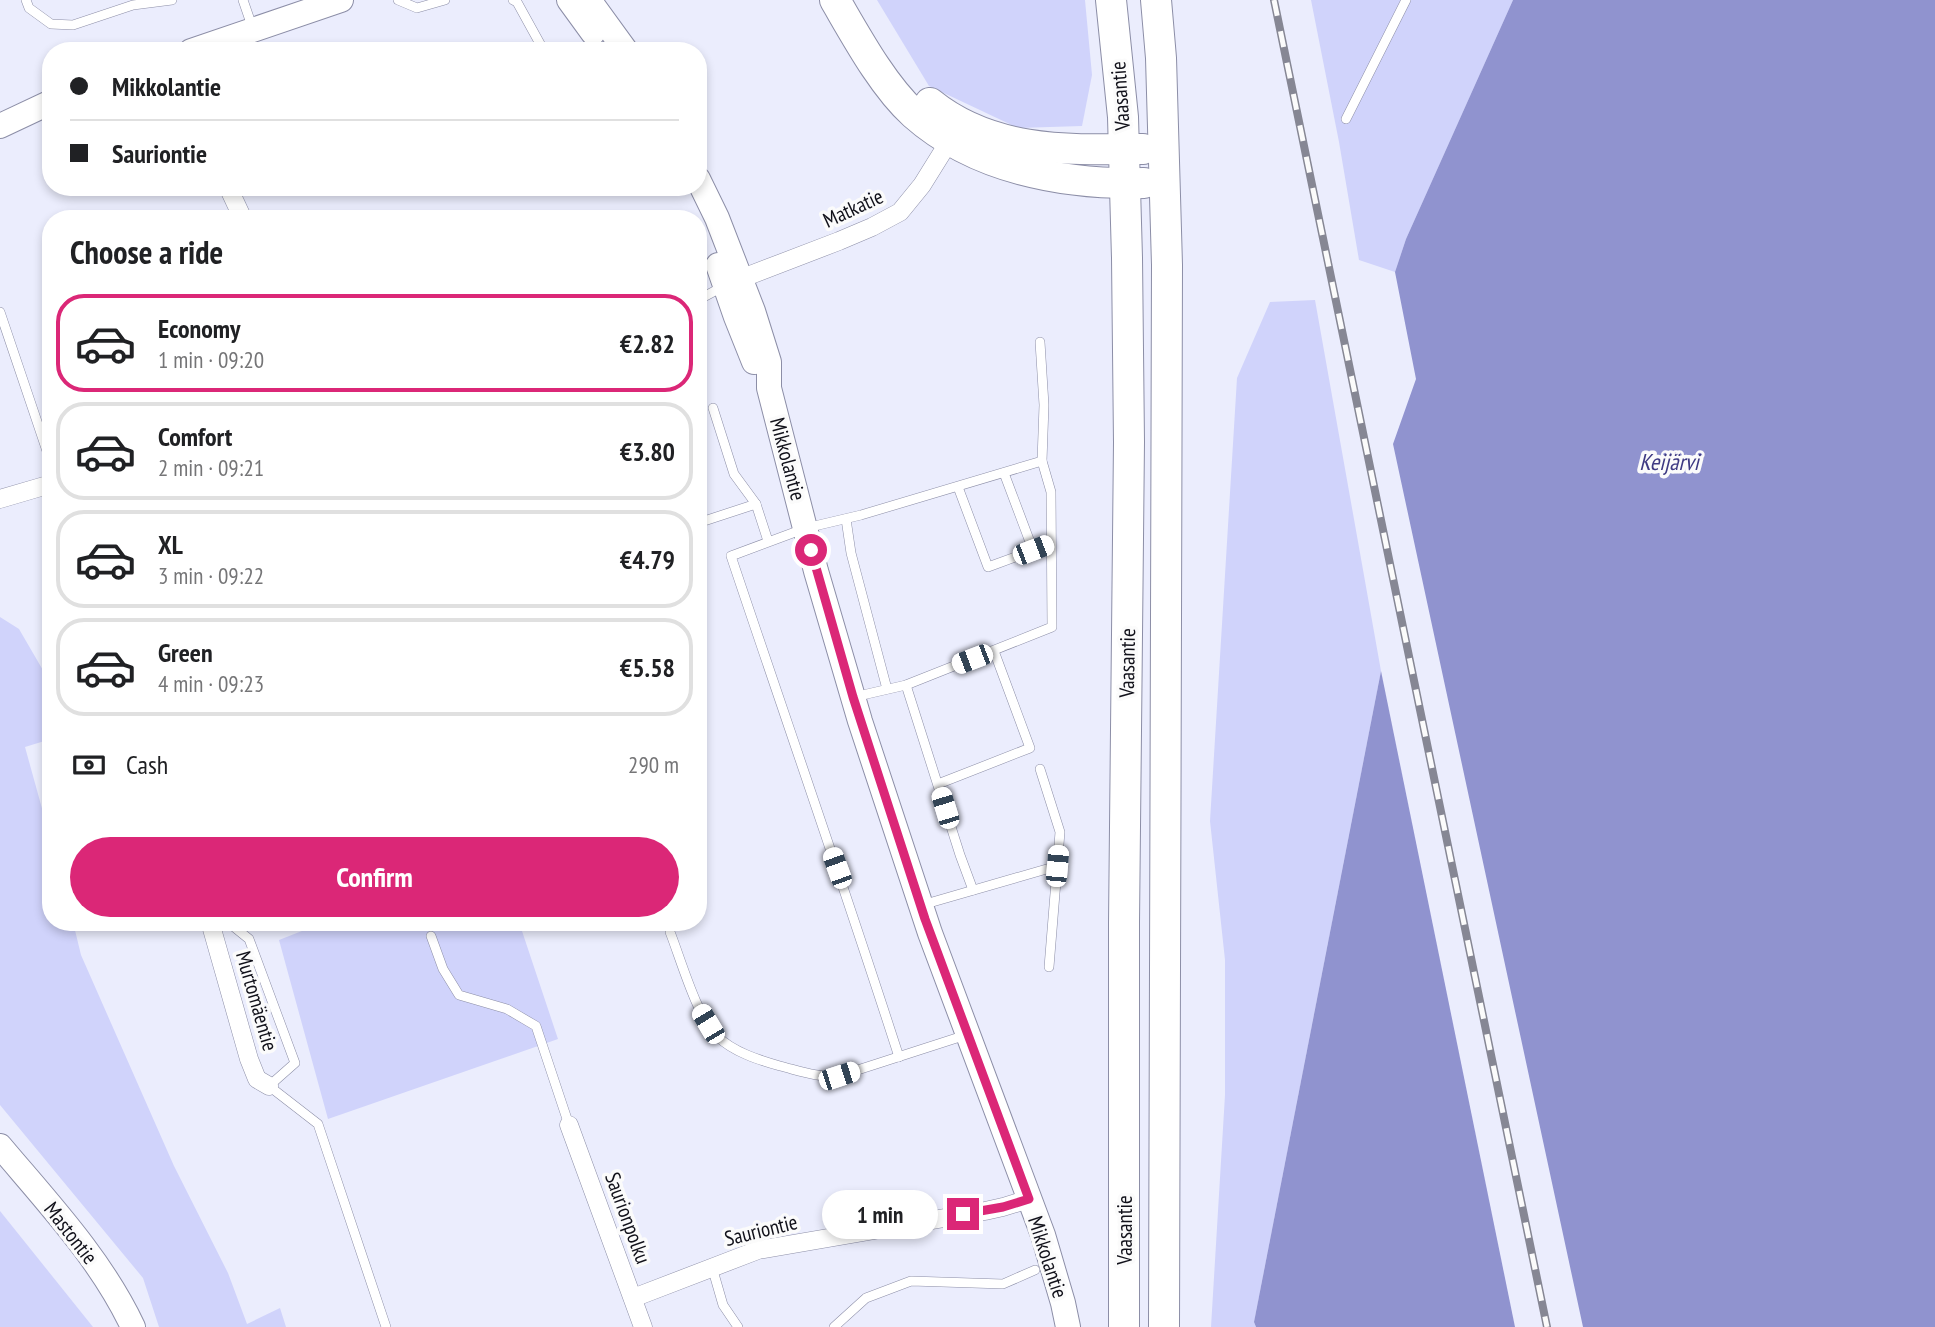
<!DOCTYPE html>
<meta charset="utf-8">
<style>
body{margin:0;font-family:"PT Sans Narrow",sans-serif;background:#f6f6f6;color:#202124;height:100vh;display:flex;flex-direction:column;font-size:26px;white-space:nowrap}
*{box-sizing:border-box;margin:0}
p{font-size:23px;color:#757577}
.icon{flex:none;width:38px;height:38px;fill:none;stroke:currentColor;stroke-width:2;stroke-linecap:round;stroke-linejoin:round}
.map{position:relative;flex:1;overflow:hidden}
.drawer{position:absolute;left:42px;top:210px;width:665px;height:721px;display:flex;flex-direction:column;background:#fff;border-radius:28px;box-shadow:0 4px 10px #0003}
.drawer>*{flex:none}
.top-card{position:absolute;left:42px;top:42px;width:665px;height:154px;border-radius:28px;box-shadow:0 4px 10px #0003;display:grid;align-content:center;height:154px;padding:0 28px;background:#fff}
.end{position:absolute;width:32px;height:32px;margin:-16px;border:9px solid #db2777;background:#fff;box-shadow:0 0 0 4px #fff}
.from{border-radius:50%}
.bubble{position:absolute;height:49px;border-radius:24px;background:#fff;box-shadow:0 4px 10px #0003;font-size:23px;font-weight:600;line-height:49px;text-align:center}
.car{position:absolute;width:21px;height:42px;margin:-21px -10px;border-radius:9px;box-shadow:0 0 5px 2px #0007;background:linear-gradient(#fff 24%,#345 0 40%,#fff 0 76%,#345 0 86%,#fff 0)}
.top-card b{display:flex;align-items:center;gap:24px;height:66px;font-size:26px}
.top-card b+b{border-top:2px solid #e0e0e0}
.top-card i{width:18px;height:18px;background:#202124}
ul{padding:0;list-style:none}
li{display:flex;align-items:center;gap:21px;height:98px;margin:0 14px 10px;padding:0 14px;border:4px solid #e0e0e0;border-radius:28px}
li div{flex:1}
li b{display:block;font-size:26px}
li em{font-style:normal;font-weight:600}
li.current{border-color:#db2777}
li>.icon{width:63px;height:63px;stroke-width:1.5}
h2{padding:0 28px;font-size:32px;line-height:84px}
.pay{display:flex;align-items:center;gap:18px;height:77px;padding:0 28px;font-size:26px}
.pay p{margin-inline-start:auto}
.primary-button{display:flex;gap:14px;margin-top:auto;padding:14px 28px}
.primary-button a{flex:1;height:80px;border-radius:42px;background:#db2777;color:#fff;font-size:28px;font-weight:600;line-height:80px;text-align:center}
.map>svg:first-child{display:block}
.green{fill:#d0d3fb}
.water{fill:#9093cf}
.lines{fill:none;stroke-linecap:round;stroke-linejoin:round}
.service-casing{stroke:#8c8ea7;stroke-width:10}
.minor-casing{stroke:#8c8ea7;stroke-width:19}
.secondary-casing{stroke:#8c8ea7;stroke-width:26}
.trunk-casing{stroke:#8c8ea7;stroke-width:32}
.service{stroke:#fff;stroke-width:9}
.minor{stroke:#fff;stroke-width:18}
.secondary{stroke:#fff;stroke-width:24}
.trunk{stroke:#fff;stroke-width:30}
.rail-casing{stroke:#868794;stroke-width:8}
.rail{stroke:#fbfbfb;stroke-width:5;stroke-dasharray:16;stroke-linecap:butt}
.route{stroke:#db2777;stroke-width:9}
.labels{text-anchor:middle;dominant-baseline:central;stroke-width:7;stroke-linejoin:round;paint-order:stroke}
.street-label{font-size:21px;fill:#11111a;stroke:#fbfbfb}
.water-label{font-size:23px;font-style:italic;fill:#3e3a83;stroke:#fbfbfb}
</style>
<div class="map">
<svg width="1935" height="1327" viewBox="0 0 1935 1327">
<rect width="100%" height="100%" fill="#ebedfd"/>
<!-- green -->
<g class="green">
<polygon points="877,0 1085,0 1092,75 1082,126 1018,128 929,86"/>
<polygon points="1311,0 1513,0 1406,239 1395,272 1359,260 1339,142"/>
<polygon points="1315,300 1381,671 1254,1322 1256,1327 1211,1327 1225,1095 1225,960 1210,821 1237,378 1270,302"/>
<polygon points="0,617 19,629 51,684 51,739 25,747 51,841 51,922 73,922 81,955 174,1166 228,1273 247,1324 280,1308 286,1327 159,1327 143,1278 0,1105"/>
<polygon points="311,922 519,922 558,1039 328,1119 279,940 312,927"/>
<polygon points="0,1211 93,1327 0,1327"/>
</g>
<!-- water -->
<g class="water">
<polygon points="1513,0 1935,0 1935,1327 1583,1327 1393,444 1416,379 1395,272 1406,239"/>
<polygon points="1381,671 1515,1327 1256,1327 1254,1322"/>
</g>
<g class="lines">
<!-- service casing -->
<g class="service-casing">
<g id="service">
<polyline points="26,0 29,8 51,24 73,25 133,5 172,0"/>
<polyline points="243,0 253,29"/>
<polyline points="398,0 417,8 445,0"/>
<polyline points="513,0 517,2 544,51"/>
<polyline points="1346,119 1406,0"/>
<polyline points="698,300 724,286"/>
<polyline points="0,312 51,463"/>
<polyline points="713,408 734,474 756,504"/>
<polyline points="1004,473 1033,550"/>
<polyline points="958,487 988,567 1051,544"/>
<polyline points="846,519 851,553 887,689"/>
<polyline points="698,523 756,504 768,541"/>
<polyline points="906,685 960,855 973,890"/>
<polyline points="854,697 906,685 1052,627 1051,492 1042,461 1044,405 1040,342"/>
<polyline points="1040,769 1060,832 1049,967"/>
<polyline points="938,784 1030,748 994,651"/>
<polyline points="922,905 1057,866"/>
<polyline points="228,922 249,939 295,1063 269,1086 318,1124 386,1327"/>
<path d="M670 932C681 960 697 1017 717 1036 733 1052 759 1060 780 1066 800 1071 819 1078 839 1076L966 1035"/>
<polyline points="431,936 443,969 459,995 507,1009 536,1026 569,1125"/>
<path d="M899 1057C845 889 787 723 731 556L806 528 861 515 1042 461"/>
<polyline points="712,1267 723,1305 738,1327"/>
<polyline points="834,1327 866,1298 911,1281 1003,1284 1035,1270"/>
</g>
</g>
<!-- minor casing -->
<g class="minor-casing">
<g id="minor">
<polyline points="228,187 243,219"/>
<polyline points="732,282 839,241 872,227 900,212 922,185 955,132"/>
<polyline points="0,499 51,484"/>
<polyline points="210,922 249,1059 257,1079 269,1086"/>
<polyline points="569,1125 643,1327"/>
<polyline points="633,1298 758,1250 985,1211 1003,1207 1029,1199"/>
</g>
</g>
<!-- secondary casing -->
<g class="secondary-casing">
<g id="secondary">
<polyline points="569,0 593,33"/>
<polyline points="589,0 626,51"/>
<polyline points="191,51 341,0"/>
<polyline points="0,126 51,102"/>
<polyline points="698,179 717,218 753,311 769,362 769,388 816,571 860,721 930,933 1043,1235 1063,1303 1068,1327"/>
<polyline points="718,265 736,317 754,362"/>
<path d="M0 1146C48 1203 101 1259 133 1327"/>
</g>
</g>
<!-- trunk casing -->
<g class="trunk-casing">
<g id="trunk">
<path d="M835 0C856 36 883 86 914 114 976 169 1064 185 1144 183"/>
<polyline points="1111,0 1123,117 1127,258 1129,442 1124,923 1124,1327"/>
<polyline points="1156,0 1161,58 1167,265 1164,1327"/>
<path d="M930 103C992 153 1068 150 1143 149"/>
</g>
</g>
<!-- service -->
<use href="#service" class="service"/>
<!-- minor -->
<use href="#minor" class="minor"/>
<!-- secondary -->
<use href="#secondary" class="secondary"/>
<!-- trunk -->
<use href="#trunk" class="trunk"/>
<!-- rail casing -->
<g class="rail-casing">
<polyline id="rail" points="1274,0 1547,1327"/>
</g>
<!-- rail -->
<use href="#rail" class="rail"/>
</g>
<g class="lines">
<!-- route -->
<polyline class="route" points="811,550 853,697 925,919 1029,1199 1003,1207 963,1214"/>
</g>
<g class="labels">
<!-- street labels -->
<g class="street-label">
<text transform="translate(1120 96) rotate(-94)">Vaasantie</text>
<text transform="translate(853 208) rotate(-25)">Matkatie</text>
<text transform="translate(788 459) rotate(75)">Mikkolantie</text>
<text transform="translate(1127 663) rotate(-89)">Vaasantie</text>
<text transform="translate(257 1001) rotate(74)">Murtomäentie</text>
<text transform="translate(628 1218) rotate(70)">Saurionpolku</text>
<text transform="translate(761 1230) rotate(-14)">Sauriontie</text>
<text transform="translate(1124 1230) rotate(-90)">Vaasantie</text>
<text transform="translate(71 1233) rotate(52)">Mastontie</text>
<text transform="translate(1048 1257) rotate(72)">Mikkolantie</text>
</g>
<!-- water labels -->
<g class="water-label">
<text x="1669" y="461">Keijärvi</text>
</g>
</g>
</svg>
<i class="end from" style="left:811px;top:550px"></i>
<i class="end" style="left:963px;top:1214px"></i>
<div class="bubble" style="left:822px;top:1190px;width:116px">1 min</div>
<i class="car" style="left:1033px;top:550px;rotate:69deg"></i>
<i class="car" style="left:972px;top:659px;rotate:249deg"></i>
<i class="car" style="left:945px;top:808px;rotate:343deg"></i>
<i class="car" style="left:1057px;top:866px;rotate:5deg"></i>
<i class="car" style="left:837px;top:868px;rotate:340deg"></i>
<i class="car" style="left:708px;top:1024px;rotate:329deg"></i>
<i class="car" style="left:839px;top:1076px;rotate:72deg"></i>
<div class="top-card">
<b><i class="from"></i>Mikkolantie</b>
<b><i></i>Sauriontie</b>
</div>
<section class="drawer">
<h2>Choose a ride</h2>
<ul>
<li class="current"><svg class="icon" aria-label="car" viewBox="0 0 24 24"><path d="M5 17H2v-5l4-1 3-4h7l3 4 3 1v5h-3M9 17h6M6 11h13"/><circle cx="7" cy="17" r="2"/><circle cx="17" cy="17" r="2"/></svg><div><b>Economy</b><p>1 min · 09:20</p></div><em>€2.82</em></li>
<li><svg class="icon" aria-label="car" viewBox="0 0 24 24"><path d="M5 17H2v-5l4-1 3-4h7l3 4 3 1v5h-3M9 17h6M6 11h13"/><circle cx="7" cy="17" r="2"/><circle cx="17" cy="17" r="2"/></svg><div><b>Comfort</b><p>2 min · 09:21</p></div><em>€3.80</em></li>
<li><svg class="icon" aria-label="car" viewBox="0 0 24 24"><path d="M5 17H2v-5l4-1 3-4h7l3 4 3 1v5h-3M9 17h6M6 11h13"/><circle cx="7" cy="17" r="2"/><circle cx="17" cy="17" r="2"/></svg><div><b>XL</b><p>3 min · 09:22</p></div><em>€4.79</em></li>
<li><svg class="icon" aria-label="car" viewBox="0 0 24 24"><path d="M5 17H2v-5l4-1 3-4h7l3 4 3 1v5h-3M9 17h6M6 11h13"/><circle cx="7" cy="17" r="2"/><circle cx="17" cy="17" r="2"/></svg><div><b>Green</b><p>4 min · 09:23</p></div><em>€5.58</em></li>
</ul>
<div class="pay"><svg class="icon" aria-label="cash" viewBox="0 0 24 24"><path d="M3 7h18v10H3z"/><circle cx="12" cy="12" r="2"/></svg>Cash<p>290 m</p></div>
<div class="primary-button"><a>Confirm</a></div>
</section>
</div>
